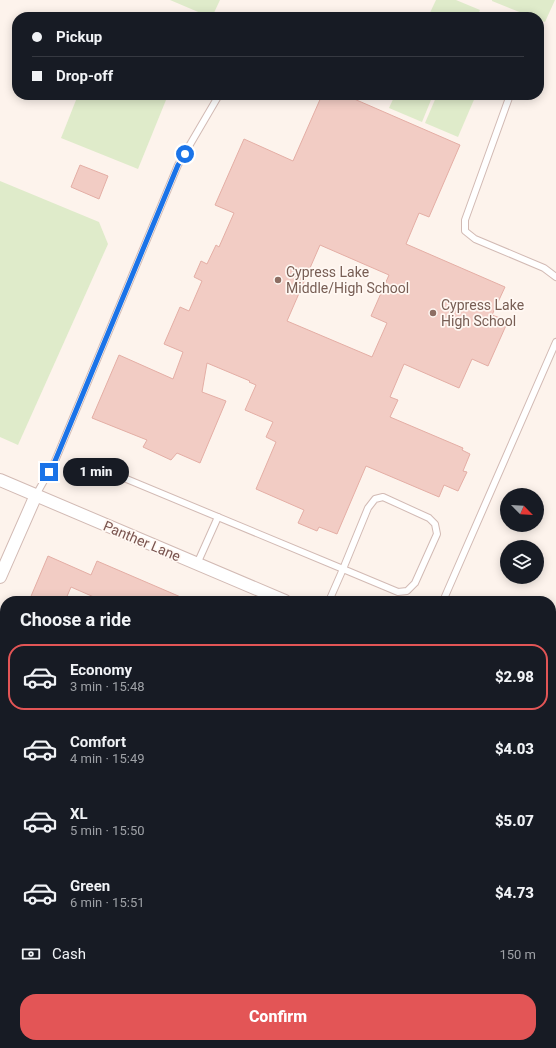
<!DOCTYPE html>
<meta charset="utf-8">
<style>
body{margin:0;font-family:Roboto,sans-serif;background:#20242c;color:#f1f3f6;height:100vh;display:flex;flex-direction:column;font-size:15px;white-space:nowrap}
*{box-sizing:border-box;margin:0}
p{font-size:13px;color:#9ea1a6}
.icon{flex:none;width:22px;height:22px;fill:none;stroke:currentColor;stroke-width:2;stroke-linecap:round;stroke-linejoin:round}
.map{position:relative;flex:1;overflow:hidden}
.drawer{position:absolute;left:0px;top:596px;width:556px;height:452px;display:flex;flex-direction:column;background:#171b24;border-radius:16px 16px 0 0;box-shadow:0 2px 10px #0003}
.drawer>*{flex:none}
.hud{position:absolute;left:12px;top:12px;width:532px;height:88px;border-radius:16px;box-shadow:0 2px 10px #0003;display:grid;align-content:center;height:88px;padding:0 20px;background:#171b24}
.needle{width:26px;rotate:114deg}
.controls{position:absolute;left:500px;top:488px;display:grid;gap:8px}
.controls a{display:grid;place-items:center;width:44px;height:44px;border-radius:50%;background:#171b24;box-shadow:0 2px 10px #0003;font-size:20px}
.end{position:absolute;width:18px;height:18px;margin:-9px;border:5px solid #1a73e8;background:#fff;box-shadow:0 0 0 2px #fff}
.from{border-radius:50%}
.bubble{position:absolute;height:28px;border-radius:14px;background:#171b24;box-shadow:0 2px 10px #0003;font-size:13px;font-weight:800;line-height:28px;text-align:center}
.hud b{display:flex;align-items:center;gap:14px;height:38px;font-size:15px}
.hud b+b{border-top:1px solid #363941}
.hud i{width:10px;height:10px;background:#f1f3f6}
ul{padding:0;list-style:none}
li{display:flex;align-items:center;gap:12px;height:66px;margin:0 8px 6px;padding:0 12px;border:2px solid transparent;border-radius:16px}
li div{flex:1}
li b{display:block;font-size:15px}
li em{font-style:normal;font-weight:800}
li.selected{border-color:#e35556}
li>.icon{width:36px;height:36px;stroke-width:1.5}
h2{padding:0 20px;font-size:18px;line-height:48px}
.pay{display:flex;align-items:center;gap:10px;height:44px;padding:0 20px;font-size:15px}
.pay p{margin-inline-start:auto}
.primary-button{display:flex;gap:8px;margin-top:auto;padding:8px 20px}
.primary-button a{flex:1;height:46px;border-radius:16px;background:#e35556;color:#fff;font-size:16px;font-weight:800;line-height:46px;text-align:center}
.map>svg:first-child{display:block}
.green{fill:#dfebca}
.building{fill:#f2ccc4;stroke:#e4aea5;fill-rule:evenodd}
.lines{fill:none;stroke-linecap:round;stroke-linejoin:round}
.lane-casing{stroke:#d2bab4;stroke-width:8}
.street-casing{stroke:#d2bab4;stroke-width:14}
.secondary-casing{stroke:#d7bbb4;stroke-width:18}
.lane{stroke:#fff;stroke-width:6}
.street{stroke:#fff;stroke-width:12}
.secondary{stroke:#fff;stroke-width:16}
.route{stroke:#1a73e8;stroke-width:5}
.education-dot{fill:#8d6e63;stroke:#fff8f3;stroke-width:1.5}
.labels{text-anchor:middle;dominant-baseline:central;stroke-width:3.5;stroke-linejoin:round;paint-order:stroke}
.education-label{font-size:14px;fill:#785e54;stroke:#fff8f3;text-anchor:start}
.street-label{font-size:14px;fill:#79534e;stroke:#fff8f3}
</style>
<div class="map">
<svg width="556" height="1048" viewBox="0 0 556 1048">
<rect width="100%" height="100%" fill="#fdf3ec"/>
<!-- green -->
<g class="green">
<polygon points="170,0 220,0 212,17 210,17"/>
<polygon points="436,0 456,0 480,10 477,17 428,17"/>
<polygon points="492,0 555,0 545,22 539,20 539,17 532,17 492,1"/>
<polygon points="78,95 168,95 138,169 61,138"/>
<polygon points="395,95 433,95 422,122 389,108"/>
<polygon points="437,95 476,95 458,137 425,123"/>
<polygon points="0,181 99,222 108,244 18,445 0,437"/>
<polygon points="0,1028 5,1029 5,1043 51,1043 63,1048 0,1048"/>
</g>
<!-- building -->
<g class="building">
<path d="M322 95H345L460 145 429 217 419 213 406 244 505 287 492 315 508 321 488 366 472 359 459 388 404 364 390 397 398 400 390 417 463 448 462 450 470 454 463 471 467 472 458 491 444 485 439 497 366 466 337 534 319 527 317 531 298 523 304 510 256 489 276 442 266 437 273 422 245 410 256 385 249 382 250 381 207 363 202 392 226 401 200 463 177 453 171 460 143 447 147 440 92 418 119 355 173 379 183 352 164 344 180 307 189 311 202 281 194 277 201 261 207 264 216 245 219 247 234 213 215 205 244 139 293 161ZM320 245 389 275 371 316 387 323 372 357 287 321Z"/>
<polygon points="80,165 108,176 99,199 71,187"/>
<polygon points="48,556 91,575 97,561 190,601 103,601 71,587 65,601 29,601"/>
</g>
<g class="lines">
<!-- lane casing -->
<g class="lane-casing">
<g id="lane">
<polyline points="316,17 336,17"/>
<polyline points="510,95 465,220 465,231 475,239 544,268 556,277"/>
<polyline points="88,463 343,569 329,601"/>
<polyline points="36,495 55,461 178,165 219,95"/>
<polygon points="383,497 429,518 435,524 437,534 415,583 407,591 398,592 343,569 368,508 375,499"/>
<polyline points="197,564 218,517"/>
<polyline points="443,601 556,342"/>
</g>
</g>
<!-- street casing -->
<g class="street-casing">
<g id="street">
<polyline points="0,480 285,601"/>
<polyline points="0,577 36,495"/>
<polyline points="551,713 556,715"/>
<polyline points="551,972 556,975"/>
<polyline points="389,1048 391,1043"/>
</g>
</g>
<!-- secondary casing -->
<g class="secondary-casing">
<g id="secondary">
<polyline points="0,1002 5,1002"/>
<polyline points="236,1043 249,1048"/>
</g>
</g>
<!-- lane -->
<use href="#lane" class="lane"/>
<!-- street -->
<use href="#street" class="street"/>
<!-- secondary -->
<use href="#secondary" class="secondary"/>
</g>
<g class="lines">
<!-- route -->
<polyline class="route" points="49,472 55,461 178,165 185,154"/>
</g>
<!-- markers -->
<g class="education-dot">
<circle cx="278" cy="280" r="4"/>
<circle cx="433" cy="313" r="4"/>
</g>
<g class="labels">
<!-- education labels -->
<g class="education-label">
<text x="286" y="272">Cypress Lake<tspan x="286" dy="16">Middle/High School</tspan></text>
<text x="441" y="305">Cypress Lake<tspan x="441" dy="16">High School</tspan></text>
</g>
<!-- street labels -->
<g class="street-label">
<text transform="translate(142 541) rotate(23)">Panther Lane</text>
</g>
</g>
</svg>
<div class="controls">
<a><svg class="needle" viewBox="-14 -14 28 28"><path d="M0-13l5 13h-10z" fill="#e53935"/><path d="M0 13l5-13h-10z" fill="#9ea1a6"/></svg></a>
<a><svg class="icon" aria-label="layers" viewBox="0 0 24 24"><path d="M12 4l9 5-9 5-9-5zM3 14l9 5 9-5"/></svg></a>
</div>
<i class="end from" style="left:185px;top:154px"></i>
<i class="end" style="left:49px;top:472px"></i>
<div class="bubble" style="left:63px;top:458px;width:66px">1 min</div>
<div class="hud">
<b><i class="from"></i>Pickup</b>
<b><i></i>Drop-off</b>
</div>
<section class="drawer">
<h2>Choose a ride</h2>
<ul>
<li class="selected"><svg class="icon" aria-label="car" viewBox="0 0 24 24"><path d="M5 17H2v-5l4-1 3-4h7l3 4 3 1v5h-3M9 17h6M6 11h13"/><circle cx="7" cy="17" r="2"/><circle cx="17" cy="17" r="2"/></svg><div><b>Economy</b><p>3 min · 15:48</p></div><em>$2.98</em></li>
<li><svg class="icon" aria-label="car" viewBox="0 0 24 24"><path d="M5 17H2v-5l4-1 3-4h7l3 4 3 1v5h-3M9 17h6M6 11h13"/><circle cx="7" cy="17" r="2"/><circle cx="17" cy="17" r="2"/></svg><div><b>Comfort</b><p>4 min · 15:49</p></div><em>$4.03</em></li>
<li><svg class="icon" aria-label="car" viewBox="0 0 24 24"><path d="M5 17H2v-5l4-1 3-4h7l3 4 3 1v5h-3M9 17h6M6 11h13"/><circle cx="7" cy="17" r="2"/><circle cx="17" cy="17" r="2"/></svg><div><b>XL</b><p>5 min · 15:50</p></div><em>$5.07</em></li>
<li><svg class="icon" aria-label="car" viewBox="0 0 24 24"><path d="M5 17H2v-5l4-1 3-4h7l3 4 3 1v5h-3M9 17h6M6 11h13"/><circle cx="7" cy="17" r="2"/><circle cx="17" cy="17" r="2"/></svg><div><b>Green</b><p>6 min · 15:51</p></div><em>$4.73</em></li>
</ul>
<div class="pay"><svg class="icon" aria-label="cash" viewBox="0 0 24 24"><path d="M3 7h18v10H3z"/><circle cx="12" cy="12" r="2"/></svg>Cash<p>150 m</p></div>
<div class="primary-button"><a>Confirm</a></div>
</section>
</div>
